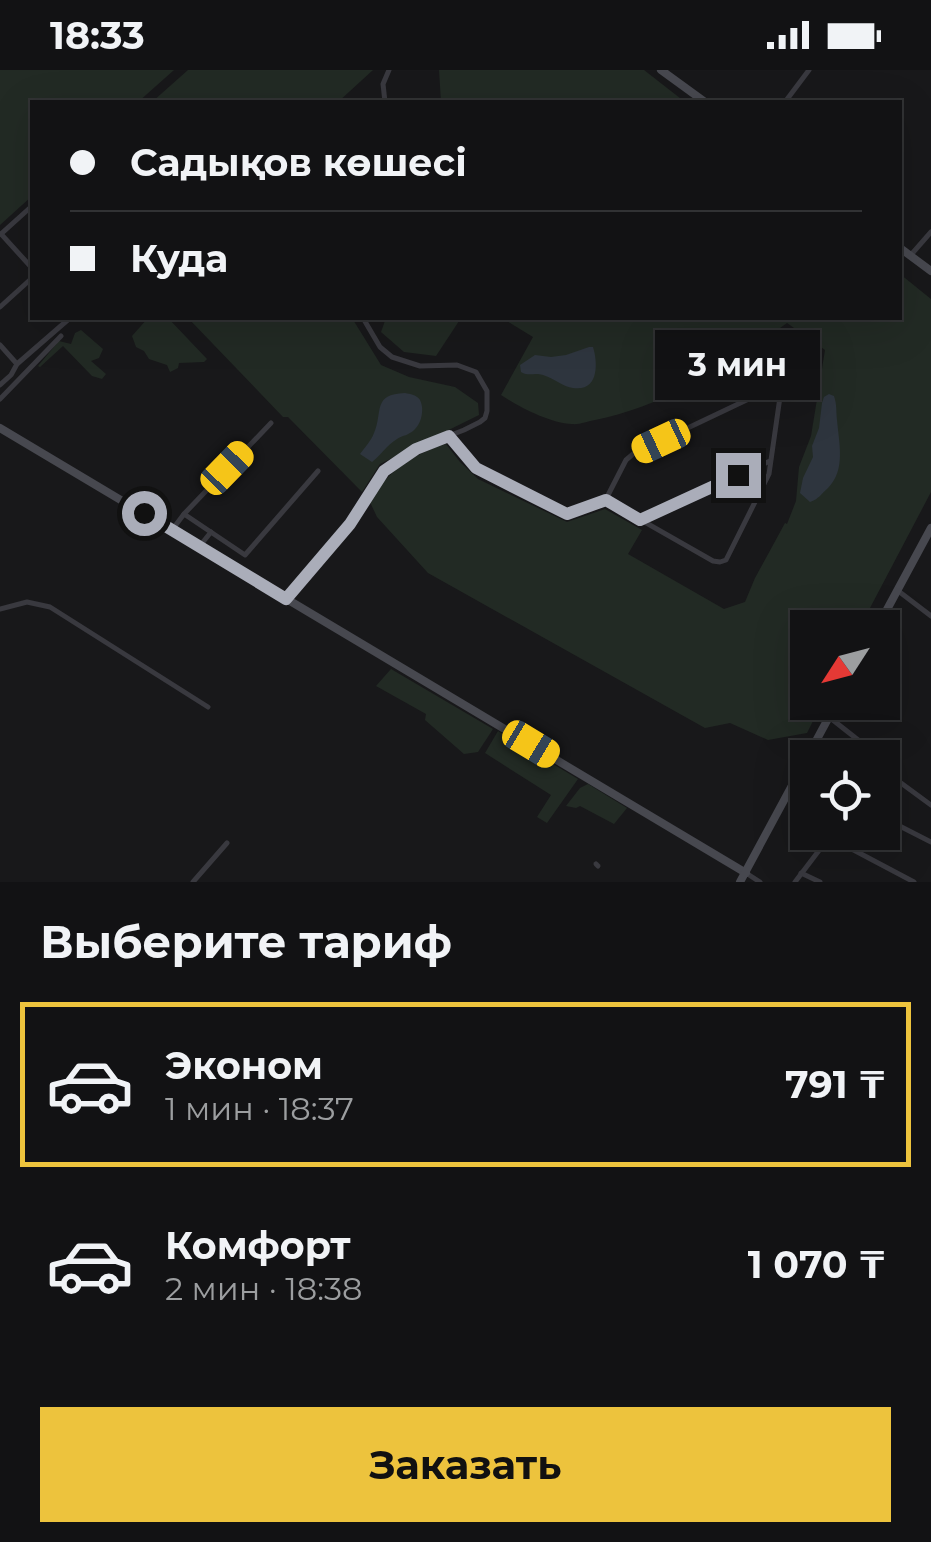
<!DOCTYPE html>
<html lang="ru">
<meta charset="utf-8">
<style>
body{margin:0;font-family:Montserrat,sans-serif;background:#1f2022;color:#f1f3f6;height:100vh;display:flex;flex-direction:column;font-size:38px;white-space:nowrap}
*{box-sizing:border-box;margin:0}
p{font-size:32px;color:#9c9ea0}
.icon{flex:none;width:55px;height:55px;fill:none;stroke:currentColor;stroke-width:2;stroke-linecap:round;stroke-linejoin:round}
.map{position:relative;height:812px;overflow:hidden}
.side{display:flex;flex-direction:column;background:#121214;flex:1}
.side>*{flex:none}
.hud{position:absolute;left:30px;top:30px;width:872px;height:220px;border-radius:0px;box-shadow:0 10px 40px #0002,0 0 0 2px #313234;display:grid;align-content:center;height:220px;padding:0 40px;background:#121214}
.needle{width:65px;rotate:234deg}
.tools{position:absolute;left:790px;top:540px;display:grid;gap:20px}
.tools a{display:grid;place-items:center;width:110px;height:110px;border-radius:0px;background:#121214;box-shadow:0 10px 40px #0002,0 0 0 2px #313234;font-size:50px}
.end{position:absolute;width:45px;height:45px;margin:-22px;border:12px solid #aaadb9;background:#111;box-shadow:0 0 0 5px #111}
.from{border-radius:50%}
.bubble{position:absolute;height:70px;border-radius:0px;background:#121214;box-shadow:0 10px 40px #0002,0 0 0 2px #313234;font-size:32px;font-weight:700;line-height:70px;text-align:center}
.car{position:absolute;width:30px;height:60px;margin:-30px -15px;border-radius:12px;box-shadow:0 0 8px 2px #0007;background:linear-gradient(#f5c518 24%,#345 0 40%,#f5c518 0 76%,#345 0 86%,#f5c518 0)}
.hud b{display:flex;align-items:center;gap:35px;height:95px;font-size:38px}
.hud b+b{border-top:2px solid #313234}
.hud i{width:25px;height:25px;background:#f1f3f6}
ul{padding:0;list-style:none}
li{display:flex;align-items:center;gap:30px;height:165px;margin:0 20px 15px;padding:0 20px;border:5px solid transparent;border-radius:0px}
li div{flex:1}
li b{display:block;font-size:38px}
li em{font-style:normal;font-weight:700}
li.selected{border-color:#edc33d}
li>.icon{width:90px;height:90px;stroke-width:1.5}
h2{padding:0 40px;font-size:45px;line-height:120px}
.cta{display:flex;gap:20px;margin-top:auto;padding:20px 40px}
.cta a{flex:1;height:115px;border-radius:0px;background:#edc33d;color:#111;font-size:40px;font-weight:700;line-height:115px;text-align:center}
.status{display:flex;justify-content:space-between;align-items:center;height:70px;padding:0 50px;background:#121214;direction:ltr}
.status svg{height:28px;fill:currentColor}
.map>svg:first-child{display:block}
.green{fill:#222a24}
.water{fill:#2e353e}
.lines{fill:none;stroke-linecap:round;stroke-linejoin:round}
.street{stroke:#39393f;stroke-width:5}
.secondary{stroke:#47484f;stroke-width:8}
.route{stroke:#aaadb9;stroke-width:12}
</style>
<div class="status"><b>18:33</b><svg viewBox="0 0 49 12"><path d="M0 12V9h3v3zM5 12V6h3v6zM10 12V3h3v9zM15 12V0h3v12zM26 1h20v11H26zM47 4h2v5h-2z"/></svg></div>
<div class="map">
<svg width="931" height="812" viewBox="0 0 931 812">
<rect width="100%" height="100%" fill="#18181a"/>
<!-- green -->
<g class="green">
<polygon points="0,0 174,0 138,32 32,32 32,126 0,155"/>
<polygon points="188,0 373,0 338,32 152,32"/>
<polygon points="439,0 644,0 685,32 441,32"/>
<path d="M900 204 931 229V422L860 557 808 558V632L822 633 807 663 768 670 730 653 705 658 428 503 377 447 369 430C390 400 411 385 446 374L460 392 478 409 567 452 605 439 642 460 628 484 724 539 745 532 755 508 785 453 787 454 796 431 799 397 811 366 825 280 787 253C730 295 666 336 595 350 588 351 579 355 572 354 550 353 519 337 501 325L533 267 502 248H900Z"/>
<polygon points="148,248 168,248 207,289 204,292 179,293 178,298 170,302 167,295 149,289 144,281 136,277 132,266"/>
<polygon points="188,248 352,248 381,295 409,307 455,317 478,333 479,345 380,394 362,422 288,347 283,347"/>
<polygon points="386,248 461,248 436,286 404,282 381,262"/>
<polygon points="81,260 103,279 99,288 91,291 106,304 102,309 92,306 63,276 40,297 38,296 59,271 71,274 75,263"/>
<polygon points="391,599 493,659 478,682 464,684 425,650 426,644 376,616"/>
<polygon points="498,661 578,709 547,753 537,747 551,725 485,683"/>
<polygon points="588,714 627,738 614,754 580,736 576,738 566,736 580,718"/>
</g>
<!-- water -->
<g class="water">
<path d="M589 277H593C598 293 599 322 573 318 563 317 554 308 543 305 533 302 530 307 521 302L520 295 535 285 551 287 566 285Z"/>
<path d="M405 323C410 324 417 325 420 330 425 340 421 355 413 361 403 368 407 363 397 369 387 375 380 386 372 392L360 384C365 377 371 371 374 363 383 342 372 324 405 323Z"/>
<path d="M829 324 834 326C837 335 836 341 837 350 839 373 846 400 828 418 821 424 819 429 810 432L800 423 803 408 813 387 812 376 819 358 822 333 824 327Z"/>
</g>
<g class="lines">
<!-- street -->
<g class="street">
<polyline points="385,32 383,14 389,0"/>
<polyline points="785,32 809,0"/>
<polyline points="1,164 32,198"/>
<polyline points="1,164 32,136"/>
<polyline points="910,186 931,162"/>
<polyline points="0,237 32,208"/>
<polyline points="0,275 17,294"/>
<polyline points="0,315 11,305 17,294 70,248"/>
<polyline points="0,329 61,266"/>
<polyline points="449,366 475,397 562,441 571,443 606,430 713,491 720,492 726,490 769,404 781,320 780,312 784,303"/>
<polyline points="606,429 626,390 633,384 755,326 780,312"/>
<polyline points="184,444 271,353"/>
<polyline points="641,450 770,391"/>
<polyline points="172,460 184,444 245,485 318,401"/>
<polyline points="199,477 211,462"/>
<polyline points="897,520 931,546"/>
<polyline points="287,529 350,454 384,401 415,379 464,360 480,352 485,348 487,341 487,321 476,302 457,295 420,296 392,287 380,277 363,248"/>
<polyline points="0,539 27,532 50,537 208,637"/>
<polyline points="829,647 881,688"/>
<polyline points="882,689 886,702 931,735"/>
<polyline points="882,747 931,772"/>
<polyline points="829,767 914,812"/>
<polyline points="596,794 598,796"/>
<polyline points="746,803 760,812"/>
<polyline points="801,803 820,812"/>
<polyline points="193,812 227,773"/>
<polyline points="795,812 833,762"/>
</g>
<!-- secondary -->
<g class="secondary">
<polyline points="661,0 705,32"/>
<polyline points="900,178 931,201"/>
<polyline points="0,358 746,803"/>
<polyline points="877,558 931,458"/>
<polyline points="740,812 837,632"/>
</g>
</g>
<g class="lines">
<!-- route -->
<polyline class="route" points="144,443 286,529 350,454 384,401 416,379 449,366 476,398 567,444 606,430 640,450 738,405"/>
</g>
</svg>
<div class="tools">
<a><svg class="needle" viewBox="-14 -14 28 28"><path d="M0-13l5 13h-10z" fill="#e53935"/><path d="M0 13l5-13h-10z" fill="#9c9ea0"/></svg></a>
<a><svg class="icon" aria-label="locate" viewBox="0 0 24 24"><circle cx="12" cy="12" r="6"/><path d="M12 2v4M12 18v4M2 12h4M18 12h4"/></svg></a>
</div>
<i class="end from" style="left:144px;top:443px"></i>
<i class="end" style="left:738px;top:405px"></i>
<div class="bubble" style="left:655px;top:260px;width:165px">3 мин</div>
<i class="car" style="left:661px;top:371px;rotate:245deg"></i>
<i class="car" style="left:227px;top:398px;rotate:44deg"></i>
<i class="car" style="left:531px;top:674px;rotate:121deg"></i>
<div class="hud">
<b><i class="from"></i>Садықов көшесі</b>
<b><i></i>Куда</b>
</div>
</div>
<section class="side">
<h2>Выберите тариф</h2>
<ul>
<li class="selected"><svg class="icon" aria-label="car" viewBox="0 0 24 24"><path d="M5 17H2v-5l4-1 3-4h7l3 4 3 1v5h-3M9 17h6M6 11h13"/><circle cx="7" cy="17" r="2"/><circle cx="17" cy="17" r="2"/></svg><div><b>Эконом</b><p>1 мин · 18:37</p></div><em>791 ₸</em></li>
<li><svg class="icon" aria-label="car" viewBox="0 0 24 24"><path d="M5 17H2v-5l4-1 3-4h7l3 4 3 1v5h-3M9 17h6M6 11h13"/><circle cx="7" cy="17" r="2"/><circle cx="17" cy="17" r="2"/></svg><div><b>Комфорт</b><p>2 мин · 18:38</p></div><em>1 070 ₸</em></li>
</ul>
<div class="cta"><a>Заказать</a></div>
</section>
